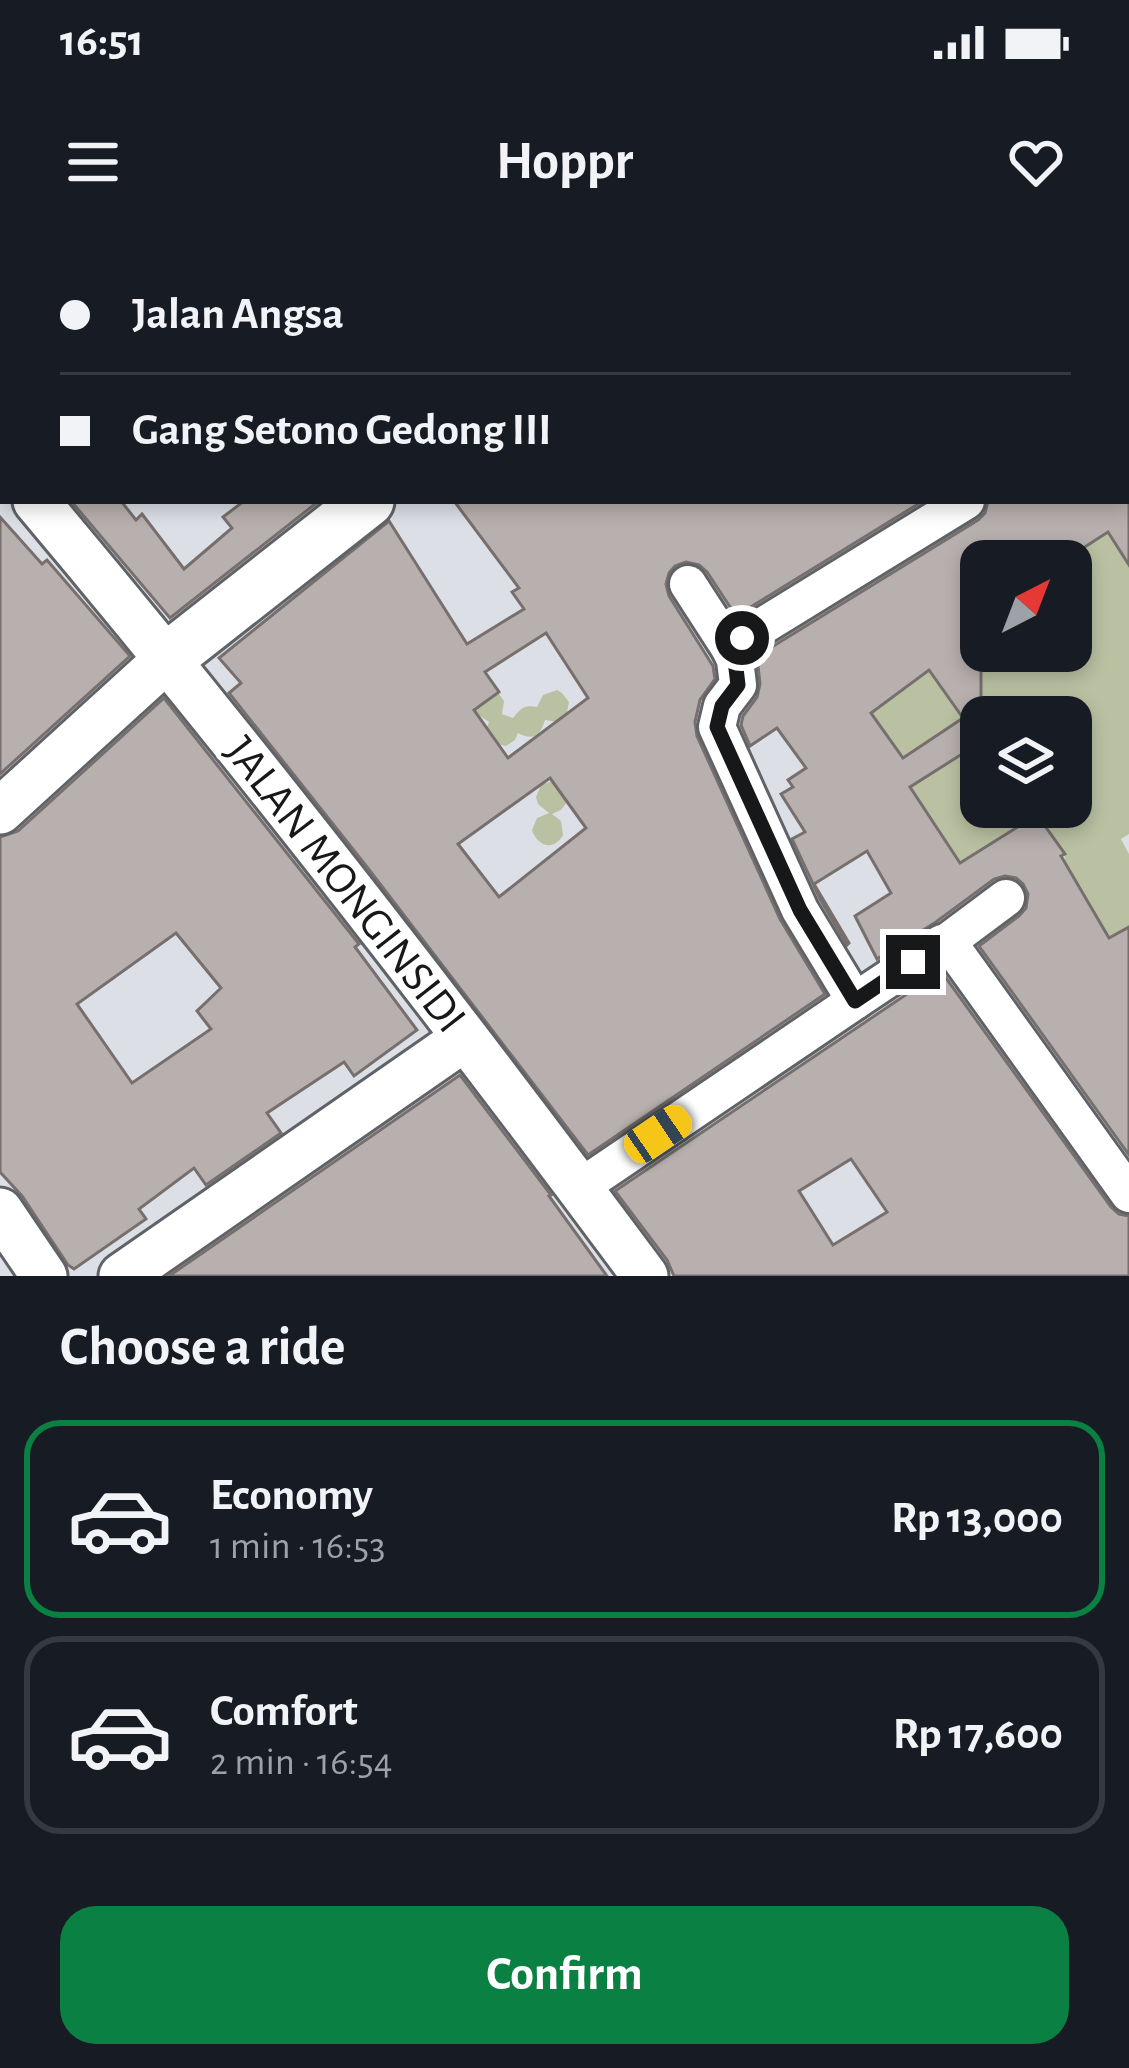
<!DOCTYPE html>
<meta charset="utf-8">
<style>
body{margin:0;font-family:"Alegreya Sans",sans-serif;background:#20242c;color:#f1f3f6;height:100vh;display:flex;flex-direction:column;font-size:45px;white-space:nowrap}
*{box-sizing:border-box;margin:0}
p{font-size:39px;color:#9ea1a6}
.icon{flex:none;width:66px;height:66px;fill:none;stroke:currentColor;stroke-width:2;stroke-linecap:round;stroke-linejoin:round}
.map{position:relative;height:1036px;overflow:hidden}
.details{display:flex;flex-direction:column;background:#171b24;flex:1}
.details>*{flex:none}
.hud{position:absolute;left:0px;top:0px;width:1131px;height:264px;box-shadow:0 6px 18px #0003;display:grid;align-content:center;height:264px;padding:0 60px;background:#171b24}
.needle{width:78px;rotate:42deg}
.controls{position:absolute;left:960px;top:300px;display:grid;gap:24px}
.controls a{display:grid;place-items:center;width:132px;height:132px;border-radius:24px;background:#171b24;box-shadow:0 6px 18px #0003;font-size:60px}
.end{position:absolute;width:54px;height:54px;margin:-27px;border:15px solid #16181a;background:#fff;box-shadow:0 0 0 6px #fff}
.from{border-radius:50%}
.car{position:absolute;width:36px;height:72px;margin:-36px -18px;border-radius:15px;box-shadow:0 0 9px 3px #0007;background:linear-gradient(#f5c518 24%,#345 0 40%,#f5c518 0 76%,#345 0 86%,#f5c518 0)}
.hud b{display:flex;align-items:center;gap:42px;height:114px;font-size:45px}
.hud b+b{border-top:3px solid #363941}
.hud i{width:30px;height:30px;background:#f1f3f6}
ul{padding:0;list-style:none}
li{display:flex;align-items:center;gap:36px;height:198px;margin:0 24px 18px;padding:0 36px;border:6px solid #363941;border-radius:36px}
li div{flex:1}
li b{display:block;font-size:45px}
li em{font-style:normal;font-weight:700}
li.selected{border-color:#0b8043}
li>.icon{width:108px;height:108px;stroke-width:1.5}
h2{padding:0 60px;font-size:54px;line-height:144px}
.button{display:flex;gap:24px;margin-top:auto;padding:24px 60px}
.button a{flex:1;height:138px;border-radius:36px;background:#0b8043;color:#fff;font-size:48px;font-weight:700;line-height:138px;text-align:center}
.status{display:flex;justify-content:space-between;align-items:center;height:84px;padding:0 60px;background:#171b24;direction:ltr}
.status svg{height:33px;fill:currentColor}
header{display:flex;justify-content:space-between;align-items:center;height:156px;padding:0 60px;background:#171b24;font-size:54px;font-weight:700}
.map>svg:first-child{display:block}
.green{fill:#bac1a2;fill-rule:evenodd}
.building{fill:#b7b0af;stroke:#766f6e;stroke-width:3;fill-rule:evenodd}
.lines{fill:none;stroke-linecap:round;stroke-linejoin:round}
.minor-casing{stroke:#5f6367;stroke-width:42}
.tertiary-casing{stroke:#5f6367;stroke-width:51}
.secondary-casing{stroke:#5f6367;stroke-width:57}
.minor{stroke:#fff;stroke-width:36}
.tertiary{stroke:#fff;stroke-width:45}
.secondary{stroke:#fff;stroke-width:51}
.route{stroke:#16181a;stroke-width:15}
.labels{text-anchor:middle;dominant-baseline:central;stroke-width:9;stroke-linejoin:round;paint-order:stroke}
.street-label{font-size:45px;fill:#16181a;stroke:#fff}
</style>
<div class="status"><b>16:51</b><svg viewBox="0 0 49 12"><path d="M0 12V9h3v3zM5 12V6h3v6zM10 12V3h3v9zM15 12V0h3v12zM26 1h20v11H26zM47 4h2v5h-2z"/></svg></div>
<header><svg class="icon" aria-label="menu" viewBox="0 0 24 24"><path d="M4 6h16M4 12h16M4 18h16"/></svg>Hoppr<svg class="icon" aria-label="heart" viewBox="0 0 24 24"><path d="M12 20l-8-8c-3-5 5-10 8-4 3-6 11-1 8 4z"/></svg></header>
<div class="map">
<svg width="1129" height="1036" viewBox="0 0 1129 1036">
<rect width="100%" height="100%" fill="#dce0e6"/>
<!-- green -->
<g class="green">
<path d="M1101 281 1121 313 1129 309V594L1121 599 1129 614V687L1108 697 1064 622 1065 614 984 609 960 623 887 513 895 506 870 474 905 447 881 412 1071 411V321H1063L1073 314ZM981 477H1071V567H981Z"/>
<path d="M557 450 562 453 569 462 566 477 558 482 545 480C540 496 533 501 518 493L515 500 506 506 493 503 486 490 489 482 474 472V460L497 451 504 461 502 474 513 478C520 469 524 464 537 467L543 455Z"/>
<path d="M555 540 572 564 567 562 561 570 552 574 561 581 563 595C554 612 537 606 532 590L537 578 549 573 538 564 536 557 541 545Z"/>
</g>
<!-- building -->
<g class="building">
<polygon points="71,261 121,261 136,280 142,274 184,329 232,288 223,277 244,261 319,261 170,378"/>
<path d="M454 261H923L736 376 707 332 699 325 686 322 675 326 669 333 666 344 669 356 713 426 715 439 700 460 695 482 697 496 780 679 825 754 588 915 367 627 229 453 241 443 219 418 389 281 467 404 524 369 512 352 519 348ZM546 393 588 458 508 518 474 470 499 452 485 432ZM550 538 586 588 499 657 458 604Z"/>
<path d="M988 261H1129V325L1108 292 1063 321H981V502L910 547 960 623 1037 575 1065 614 1061 616 1109 698 1129 687V915L979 706 1019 676 1026 668 1028 654 1023 644 1016 638 1005 636 994 639 936 682 877 719 855 676 891 653 867 611 814 644 849 703 847 705 820 659 792 599 805 592 781 554 793 547 788 540 806 528 777 488 750 506 741 485 743 476 757 457 760 444 757 416 978 280 985 273ZM929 430 963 478 903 518 871 473Z"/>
<polygon points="0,277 42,324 47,320 130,416 0,534"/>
<path d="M164 458 359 704 355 707 417 790 354 836 344 822 267 873 281 893 206 945 194 928 139 969 146 979 74 1029 68 1025 22 956 0 932V597L18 591ZM176 693 221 748 197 771 211 789 132 843 77 764Z"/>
<path d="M941 731 1111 967 1119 974 1129 976V1036H674L667 1020 615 951ZM851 919 887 972 833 1005 799 951Z"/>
<polygon points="460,835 551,955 549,956 607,1036 169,1036"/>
</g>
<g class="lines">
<!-- minor casing -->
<g class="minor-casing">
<g id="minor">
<polyline points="489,0 491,3"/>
<polyline points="1103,0 1104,3"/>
<polyline points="1128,43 1129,44"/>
<polyline points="1128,166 1129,165"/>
<polyline points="688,344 730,409"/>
<polyline points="947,702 1006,658"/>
<polyline points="855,761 942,703 949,703 1129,954"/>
<polyline points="579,948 855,761 800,670 717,487 722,466 738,445 735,420 730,409 743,398 966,261"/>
</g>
</g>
<!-- tertiary casing -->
<g class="tertiary-casing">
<g id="tertiary">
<polyline points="0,218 3,222"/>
<path d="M36 261C247 512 449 772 645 1036"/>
<polyline points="0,571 168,418"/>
<polyline points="0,971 44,1036"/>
<polyline points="122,1036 465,798"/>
</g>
</g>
<!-- secondary casing -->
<g class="secondary-casing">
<g id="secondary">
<polyline points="698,3 702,0"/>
<polyline points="168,418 368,261"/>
</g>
</g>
<!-- minor -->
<use href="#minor" class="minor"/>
<!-- tertiary -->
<use href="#tertiary" class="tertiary"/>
<!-- secondary -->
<use href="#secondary" class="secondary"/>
</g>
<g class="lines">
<!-- route -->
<polyline class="route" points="742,398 730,409 735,420 738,445 722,466 717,487 800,670 855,761 913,722"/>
</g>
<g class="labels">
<!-- street labels -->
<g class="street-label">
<text transform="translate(345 645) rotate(52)">JALAN MONGINSIDI</text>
</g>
</g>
</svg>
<div class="controls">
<a><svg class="needle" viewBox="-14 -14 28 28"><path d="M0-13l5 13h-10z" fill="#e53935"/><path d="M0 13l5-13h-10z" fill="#9ea1a6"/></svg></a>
<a><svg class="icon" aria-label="layers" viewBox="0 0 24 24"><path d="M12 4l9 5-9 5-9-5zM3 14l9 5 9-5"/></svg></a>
</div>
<i class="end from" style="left:742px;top:398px"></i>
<i class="end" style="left:913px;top:722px"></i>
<i class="car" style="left:658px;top:894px;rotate:56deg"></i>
<div class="hud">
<b><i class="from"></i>Jalan Angsa</b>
<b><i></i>Gang Setono Gedong III</b>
</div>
</div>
<section class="details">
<h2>Choose a ride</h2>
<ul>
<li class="selected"><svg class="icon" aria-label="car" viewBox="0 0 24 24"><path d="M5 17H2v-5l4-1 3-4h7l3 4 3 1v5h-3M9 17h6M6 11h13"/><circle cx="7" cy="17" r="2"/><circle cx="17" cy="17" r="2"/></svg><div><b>Economy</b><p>1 min · 16:53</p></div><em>Rp 13,000</em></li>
<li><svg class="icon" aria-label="car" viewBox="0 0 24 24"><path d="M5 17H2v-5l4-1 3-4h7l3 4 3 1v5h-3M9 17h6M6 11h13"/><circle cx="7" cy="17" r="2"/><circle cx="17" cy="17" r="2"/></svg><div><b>Comfort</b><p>2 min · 16:54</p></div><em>Rp 17,600</em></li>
</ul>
<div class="button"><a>Confirm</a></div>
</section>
